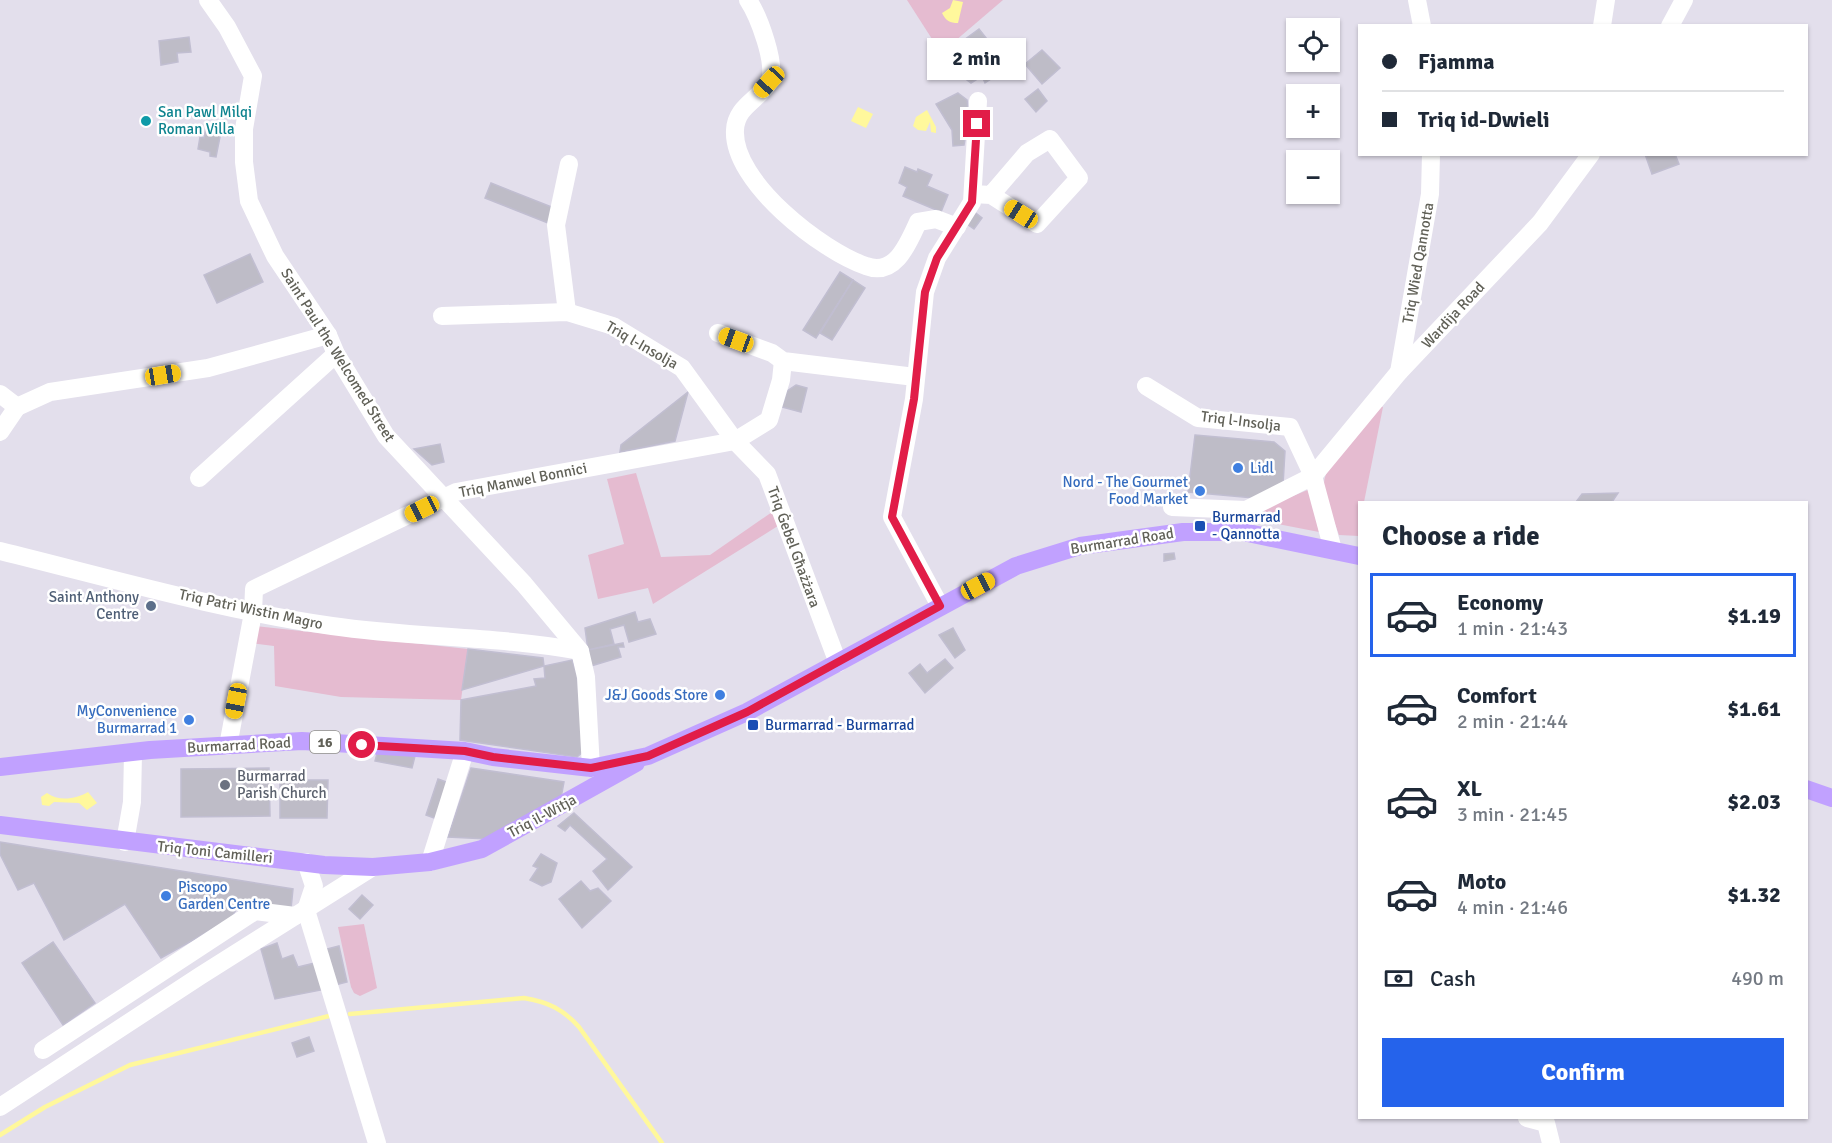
<!DOCTYPE html>
<meta charset="utf-8">
<style>
body{margin:0;font-family:Signika,sans-serif;background:#f6f6f7;color:#1f2937;height:100vh;display:flex;flex-direction:column;font-size:22px;white-space:nowrap}
*{box-sizing:border-box;margin:0}
p{font-size:20px;color:#747a83}
.icon{flex:none;width:33px;height:33px;fill:none;stroke:currentColor;stroke-width:2;stroke-linecap:round;stroke-linejoin:round}
.map{position:relative;flex:1;overflow:hidden}
.side{position:absolute;left:1358px;top:501px;width:450px;height:618px;display:flex;flex-direction:column;background:#fff;border-radius:0px;box-shadow:0 2px 4px #0004}
.side>*{flex:none}
.top-card{position:absolute;left:1358px;top:24px;width:450px;height:132px;border-radius:0px;box-shadow:0 2px 4px #0004;display:grid;align-content:center;height:132px;padding:0 24px;background:#fff}
.buttons{position:absolute;left:1286px;top:18px;display:grid;gap:12px}
.buttons a{display:grid;place-items:center;width:54px;height:54px;border-radius:0px;background:#fff;box-shadow:0 2px 4px #0004;font-size:30px}
.end{position:absolute;width:27px;height:27px;margin:-14px;border:8px solid #e11d48;background:#fff;box-shadow:0 0 0 3px #fff}
.from{border-radius:50%}
.bubble{position:absolute;height:42px;border-radius:0px;background:#fff;box-shadow:0 2px 4px #0004;font-size:20px;font-weight:700;line-height:42px;text-align:center}
.car{position:absolute;width:18px;height:36px;margin:-18px -9px;border-radius:8px;box-shadow:0 0 4px 2px #0007;background:linear-gradient(#f5c518 24%,#345 0 40%,#f5c518 0 76%,#345 0 86%,#f5c518 0)}
.top-card b{display:flex;align-items:center;gap:21px;height:57px;font-size:22px}
.top-card b+b{border-top:2px solid #e0e1e3}
.top-card i{width:15px;height:15px;background:#1f2937}
ul{padding:0;list-style:none}
li{display:flex;align-items:center;gap:18px;height:84px;margin:0 12px 9px;padding:0 12px;border:3px solid transparent;border-radius:0px}
li div{flex:1}
li b{display:block;font-size:22px}
li em{font-style:normal;font-weight:700}
li.selected{border-color:#2563eb}
li>.icon{width:54px;height:54px;stroke-width:1.5}
h2{padding:0 24px;font-size:27px;line-height:72px}
.pay{display:flex;align-items:center;gap:15px;height:66px;padding:0 24px;font-size:22px}
.pay p{margin-inline-start:auto}
.cta{display:flex;gap:12px;margin-top:auto;padding:12px 24px}
.cta a{flex:1;height:69px;border-radius:0px;background:#2563eb;color:#fff;font-size:24px;font-weight:700;line-height:69px;text-align:center}
.map>svg:first-child{display:block}
.green{fill:#e5bbd0}
.water{fill:#fff89c}
.lines{fill:none;stroke-linecap:round;stroke-linejoin:round}
.stream{stroke:#fff89c;stroke-width:4.5}
.building{fill:#bebcc7;stroke:#c1bed1;stroke-width:1.5}
.minor{stroke:#fff;stroke-width:18}
.major{stroke:#c1a1ff;stroke-width:18}
.route{stroke:#e11d48;stroke-width:8}
.culture-dot{fill:#0f9aa8;stroke:#fff;stroke-width:2}
.shop-dot{fill:#3f7fe0;stroke:#fff;stroke-width:2}
.transit-dot{fill:#1a4fb4;stroke:#fff;stroke-width:2}
.service-dot{fill:#5c6f8a;stroke:#fff;stroke-width:2}
.worship-dot{fill:#6b7280;stroke:#fff;stroke-width:2}
.labels{text-anchor:middle;dominant-baseline:central;stroke-width:5;stroke-linejoin:round;paint-order:stroke}
.shield{fill:#fff;stroke:#90908a;stroke-width:1.5}
.shield-label{font-size:14px;font-weight:bold;fill:#616158}
.culture-label{font-size:15px;fill:#0d838f;stroke:#fff;text-anchor:start}
.street-label{font-size:15px;fill:#616158;stroke:#fff}
.shop-label{font-size:15px;fill:#366cbe;stroke:#fff;text-anchor:end}
.transit-label{font-size:15px;fill:#164399;stroke:#fff;text-anchor:start}
.service-label{font-size:15px;fill:#4e5e75;stroke:#fff;text-anchor:end}
.worship-label{font-size:15px;fill:#5b616d;stroke:#fff;text-anchor:start}
</style>
<div class="map">
<svg width="1832" height="1143" viewBox="0 0 1832 1143">
<rect width="100%" height="100%" fill="#e3dfec"/>
<!-- green -->
<g class="green">
<polygon points="907,0 1003,0 941,53"/>
<path d="M1380 406 1383 407 1364 502H1359V536L1339 535C1334 520 1325 501 1324 485 1323 462 1365 423 1380 406Z"/>
<polygon points="636,473 661,557 710,555 775,510 781,524 653,604 648,588 598,599 588,555 624,544 607,479"/>
<polygon points="1310,489 1319,532 1263,521 1264,508"/>
<polygon points="255,626 468,649 461,700 341,697 275,686 274,646 251,643"/>
<polygon points="364,924 377,988 360,996 354,993 351,987 338,927"/>
</g>
<!-- water -->
<g class="water">
<path d="M953 0 963 2 958 23C950 23 946 21 942 13L950 8Z"/>
<polygon points="858,107 873,114 866,128 851,121"/>
<polygon points="927,110 936,127 936,133 931,132 930,122 926,131 918,130 913,126 916,117"/>
<path d="M88 792 97 803 87 810 79 803 54 802 49 806 42 805 41 797 47 793C59 802 76 799 88 792Z"/>
</g>
<g class="lines">
<!-- stream -->
<g class="stream">
<path d="M350 1014 524 998C548 1002 563 1009 579 1027L662 1143"/>
<polyline points="0,1135 45,1107 130,1065 333,1015"/>
</g>
</g>
<!-- building -->
<g class="building">
<polygon points="979,29 1009,67 985,83 982,76 971,83 945,63 953,48"/>
<polygon points="189,37 191,52 177,53 178,62 161,65 159,41"/>
<polygon points="1042,50 1060,68 1042,84 1025,64"/>
<polygon points="1038,89 1047,101 1036,112 1025,99"/>
<polygon points="958,93 967,100 969,115 964,145 953,146 952,130 936,104"/>
<polygon points="217,125 222,127 216,157 210,156 210,152 198,149 200,137 204,138 206,128 216,130"/>
<polygon points="1645,154 1675,154 1679,164 1652,174"/>
<polygon points="905,167 917,172 918,169 932,175 927,186 948,195 941,212 903,196 907,187 899,183"/>
<polygon points="491,183 554,208 548,223 485,198"/>
<polygon points="972,210 982,218 974,229 964,222"/>
<polygon points="250,254 263,282 217,303 204,275"/>
<polygon points="840,272 853,280 816,338 803,330"/>
<polygon points="853,280 865,288 832,340 820,333"/>
<polygon points="796,385 807,388 801,412 782,407 787,391"/>
<polygon points="688,392 675,441 620,452 621,445"/>
<polygon points="1195,435 1274,442 1285,451 1283,485 1254,498 1188,492"/>
<polygon points="440,444 444,462 432,465 414,449"/>
<polygon points="1618,493 1612,502 1576,502 1582,494"/>
<polygon points="1174,553 1175,559 1164,561 1164,554"/>
<polygon points="635,612 638,622 650,619 656,634 629,642 624,625 610,629 614,644 588,650 585,628"/>
<polygon points="953,628 965,650 955,658 939,635"/>
<polygon points="623,643 624,647 618,647 621,657 591,666 588,650"/>
<polygon points="468,649 543,658 544,666 462,690"/>
<polygon points="945,659 953,668 925,693 909,673 920,664 927,673"/>
<polygon points="572,660 577,675 584,751 577,757 460,740 461,700 536,686 534,679 545,678 544,666"/>
<polygon points="378,750 415,756 412,768 375,761"/>
<polygon points="269,768 270,816 181,817 181,769"/>
<polygon points="471,768 564,782 561,798 488,839 448,837"/>
<polygon points="438,779 449,783 437,819 426,815"/>
<polygon points="280,780 328,780 327,818 280,818"/>
<polygon points="574,813 632,867 608,890 593,871 607,859 570,825 565,831 558,826"/>
<polygon points="0,842 293,889 291,909 240,902 231,919 161,958 125,904 64,940 34,883 18,890 0,854"/>
<polygon points="541,854 557,863 551,882 542,886 530,880 538,868 533,866"/>
<polygon points="581,881 590,891 598,888 611,901 582,928 559,899"/>
<polygon points="362,895 373,905 360,919 349,909"/>
<polygon points="53,942 95,1003 63,1025 22,963"/>
<polygon points="277,943 282,959 293,955 298,967 319,962 326,989 275,999 261,949"/>
<polygon points="339,946 347,982 331,986 323,950"/>
<polygon points="309,1037 314,1051 297,1057 292,1043"/>
</g>
<g class="lines">
<!-- minor -->
<g class="minor">
<polyline points="208,0 227,27 253,76 244,129 244,162 249,201 275,256 328,335 336,354 386,436 524,584 580,651 586,677 591,768"/>
<path d="M748 0C758 15 778 66 769 82 759 100 736 106 735 130 732 182 822 251 866 266 895 277 908 244 918 222L936 219 957 227"/>
<polyline points="1417,0 1422,26"/>
<polyline points="1602,26 1606,0"/>
<polyline points="1670,26 1684,0"/>
<polyline points="973,194 991,195 1037,224 1079,178 1050,139 1027,153 991,195"/>
<polyline points="567,312 556,225 569,164"/>
<polyline points="442,316 567,312 613,326 682,368 735,441 767,474 838,663"/>
<polyline points="718,333 772,353 783,361 915,377"/>
<polyline points="1399,372 1430,194 1431,154"/>
<polyline points="1146,386 1198,418 1290,427 1313,476 1333,550"/>
<polyline points="0,394 17,407 50,392 208,368 328,335"/>
<polyline points="0,432 17,407"/>
<polyline points="199,478 336,354"/>
<polyline points="1172,507 1246,510"/>
<polyline points="1243,532 1246,510 1313,476 1399,372 1540,223 1591,154"/>
<path d="M0 551C110 578 220 610 332 626 414 638 498 636 580 651"/>
<polyline points="940,606 892,517 914,399 925,292 937,258 972,202 978,101"/>
<polyline points="228,746 253,613 254,589 456,492 735,441 769,420 781,380 783,361"/>
<polyline points="125,842 132,802 133,753"/>
<polyline points="306,862 314,886 306,910"/>
<polyline points="430,862 465,751"/>
<polyline points="306,910 377,1143"/>
<polyline points="43,1050 255,911 295,916"/>
<polyline points="0,1107 200,976 373,867"/>
<polyline points="1527,1118 1546,1123 1551,1143"/>
</g>
<!-- major -->
<g class="major">
<polyline points="0,767 150,750 302,741 465,751 493,757 591,768 648,756 747,712 1016,566 1080,546 1183,532 1243,532 1359,556"/>
<polyline points="1806,789 1832,798"/>
<polyline points="0,825 324,865 373,867 430,862 482,849 636,763"/>
</g>
</g>
<g class="lines">
<!-- route -->
<polyline class="route" points="362,745 465,751 493,757 591,768 648,756 747,712 940,606 892,517 914,399 925,292 937,258 972,202 977,124"/>
</g>
<!-- markers -->
<circle class="culture-dot" cx="146" cy="121" r="6"/>
<g class="shop-dot">
<circle cx="1238" cy="468" r="6"/>
<circle cx="1200" cy="491" r="6"/>
<circle cx="720" cy="695" r="6"/>
<circle cx="189" cy="720" r="6"/>
<circle cx="166" cy="896" r="6"/>
</g>
<g class="transit-dot">
<rect x="1194" y="520" width="12" height="12" rx="3"/>
<rect x="747" y="719" width="12" height="12" rx="3"/>
</g>
<circle class="service-dot" cx="151" cy="606" r="6"/>
<circle class="worship-dot" cx="225" cy="785" r="6"/>
<g class="labels">
<!-- shield labels -->
<rect class="shield" x="310" y="731" width="30" height="22" rx="4.5"/>
<g class="shield-label">
<text x="325" y="742">16</text>
</g>
<!-- culture labels -->
<g class="culture-label">
<text x="158" y="112">San Pawl Milqi<tspan x="158" dy="17">Roman Villa</tspan></text>
</g>
<!-- street labels -->
<g class="street-label">
<text transform="translate(1418 263) rotate(-80)">Triq Wied Qannotta</text>
<text transform="translate(1453 315) rotate(-47)">Wardija Road</text>
<text transform="translate(642 345) rotate(30)">Triq l-Insolja</text>
<text transform="translate(338 355) rotate(58)">Saint Paul the Welcomed Street</text>
<text transform="translate(1241 421) rotate(7)">Triq l-Insolja</text>
<text transform="translate(523 480) rotate(-11)">Triq Manwel Bonnici</text>
<text transform="translate(1122 541) rotate(-9)">Burmarrad Road</text>
<text transform="translate(794 547) rotate(70)">Triq Ġebel Għażżara</text>
<text transform="translate(251 609) rotate(12)">Triq Patri Wistin Magro</text>
<text transform="translate(239 745) rotate(-3)">Burmarrad Road</text>
<text transform="translate(542 816) rotate(-28)">Triq il-Witja</text>
<text transform="translate(215 852) rotate(6)">Triq Toni Camilleri</text>
</g>
<!-- shop labels -->
<g class="shop-label">
<text x="1250" y="468" text-anchor="start">Lidl</text>
<text x="1188" y="482">Nord - The Gourmet<tspan x="1188" dy="17">Food Market</tspan></text>
<text x="708" y="695">J&amp;J Goods Store</text>
<text x="177" y="711">MyConvenience<tspan x="177" dy="17">Burmarrad 1</tspan></text>
<text x="178" y="887" text-anchor="start">Piscopo<tspan x="178" dy="17">Garden Centre</tspan></text>
</g>
<!-- transit labels -->
<g class="transit-label">
<text x="1212" y="517">Burmarrad<tspan x="1212" dy="17">- Qannotta</tspan></text>
<text x="765" y="725">Burmarrad - Burmarrad</text>
</g>
<!-- service labels -->
<g class="service-label">
<text x="139" y="597">Saint Anthony<tspan x="139" dy="17">Centre</tspan></text>
</g>
<!-- worship labels -->
<g class="worship-label">
<text x="237" y="776">Burmarrad<tspan x="237" dy="17">Parish Church</tspan></text>
</g>
</g>
</svg>
<div class="buttons">
<a><svg class="icon" aria-label="locate" viewBox="0 0 24 24"><circle cx="12" cy="12" r="6"/><path d="M12 2v4M12 18v4M2 12h4M18 12h4"/></svg></a>
<a>+</a>
<a>−</a>
</div>
<i class="end from" style="left:362px;top:745px"></i>
<i class="end" style="left:977px;top:124px"></i>
<div class="bubble" style="left:927px;top:38px;width:99px">2 min</div>
<i class="car" style="left:769px;top:82px;rotate:223deg"></i>
<i class="car" style="left:1021px;top:214px;rotate:302deg"></i>
<i class="car" style="left:736px;top:340px;rotate:290deg"></i>
<i class="car" style="left:163px;top:375px;rotate:81deg"></i>
<i class="car" style="left:422px;top:509px;rotate:244deg"></i>
<i class="car" style="left:978px;top:586px;rotate:62deg"></i>
<i class="car" style="left:236px;top:701px;rotate:191deg"></i>
<div class="top-card">
<b><i class="from"></i>Fjamma</b>
<b><i></i>Triq id-Dwieli</b>
</div>
<section class="side">
<h2>Choose a ride</h2>
<ul>
<li class="selected"><svg class="icon" aria-label="car" viewBox="0 0 24 24"><path d="M5 17H2v-5l4-1 3-4h7l3 4 3 1v5h-3M9 17h6M6 11h13"/><circle cx="7" cy="17" r="2"/><circle cx="17" cy="17" r="2"/></svg><div><b>Economy</b><p>1 min · 21:43</p></div><em>$1.19</em></li>
<li><svg class="icon" aria-label="car" viewBox="0 0 24 24"><path d="M5 17H2v-5l4-1 3-4h7l3 4 3 1v5h-3M9 17h6M6 11h13"/><circle cx="7" cy="17" r="2"/><circle cx="17" cy="17" r="2"/></svg><div><b>Comfort</b><p>2 min · 21:44</p></div><em>$1.61</em></li>
<li><svg class="icon" aria-label="car" viewBox="0 0 24 24"><path d="M5 17H2v-5l4-1 3-4h7l3 4 3 1v5h-3M9 17h6M6 11h13"/><circle cx="7" cy="17" r="2"/><circle cx="17" cy="17" r="2"/></svg><div><b>XL</b><p>3 min · 21:45</p></div><em>$2.03</em></li>
<li><svg class="icon" aria-label="car" viewBox="0 0 24 24"><path d="M5 17H2v-5l4-1 3-4h7l3 4 3 1v5h-3M9 17h6M6 11h13"/><circle cx="7" cy="17" r="2"/><circle cx="17" cy="17" r="2"/></svg><div><b>Moto</b><p>4 min · 21:46</p></div><em>$1.32</em></li>
</ul>
<div class="pay"><svg class="icon" aria-label="cash" viewBox="0 0 24 24"><path d="M3 7h18v10H3z"/><circle cx="12" cy="12" r="2"/></svg>Cash<p>490 m</p></div>
<div class="cta"><a>Confirm</a></div>
</section>
</div>
